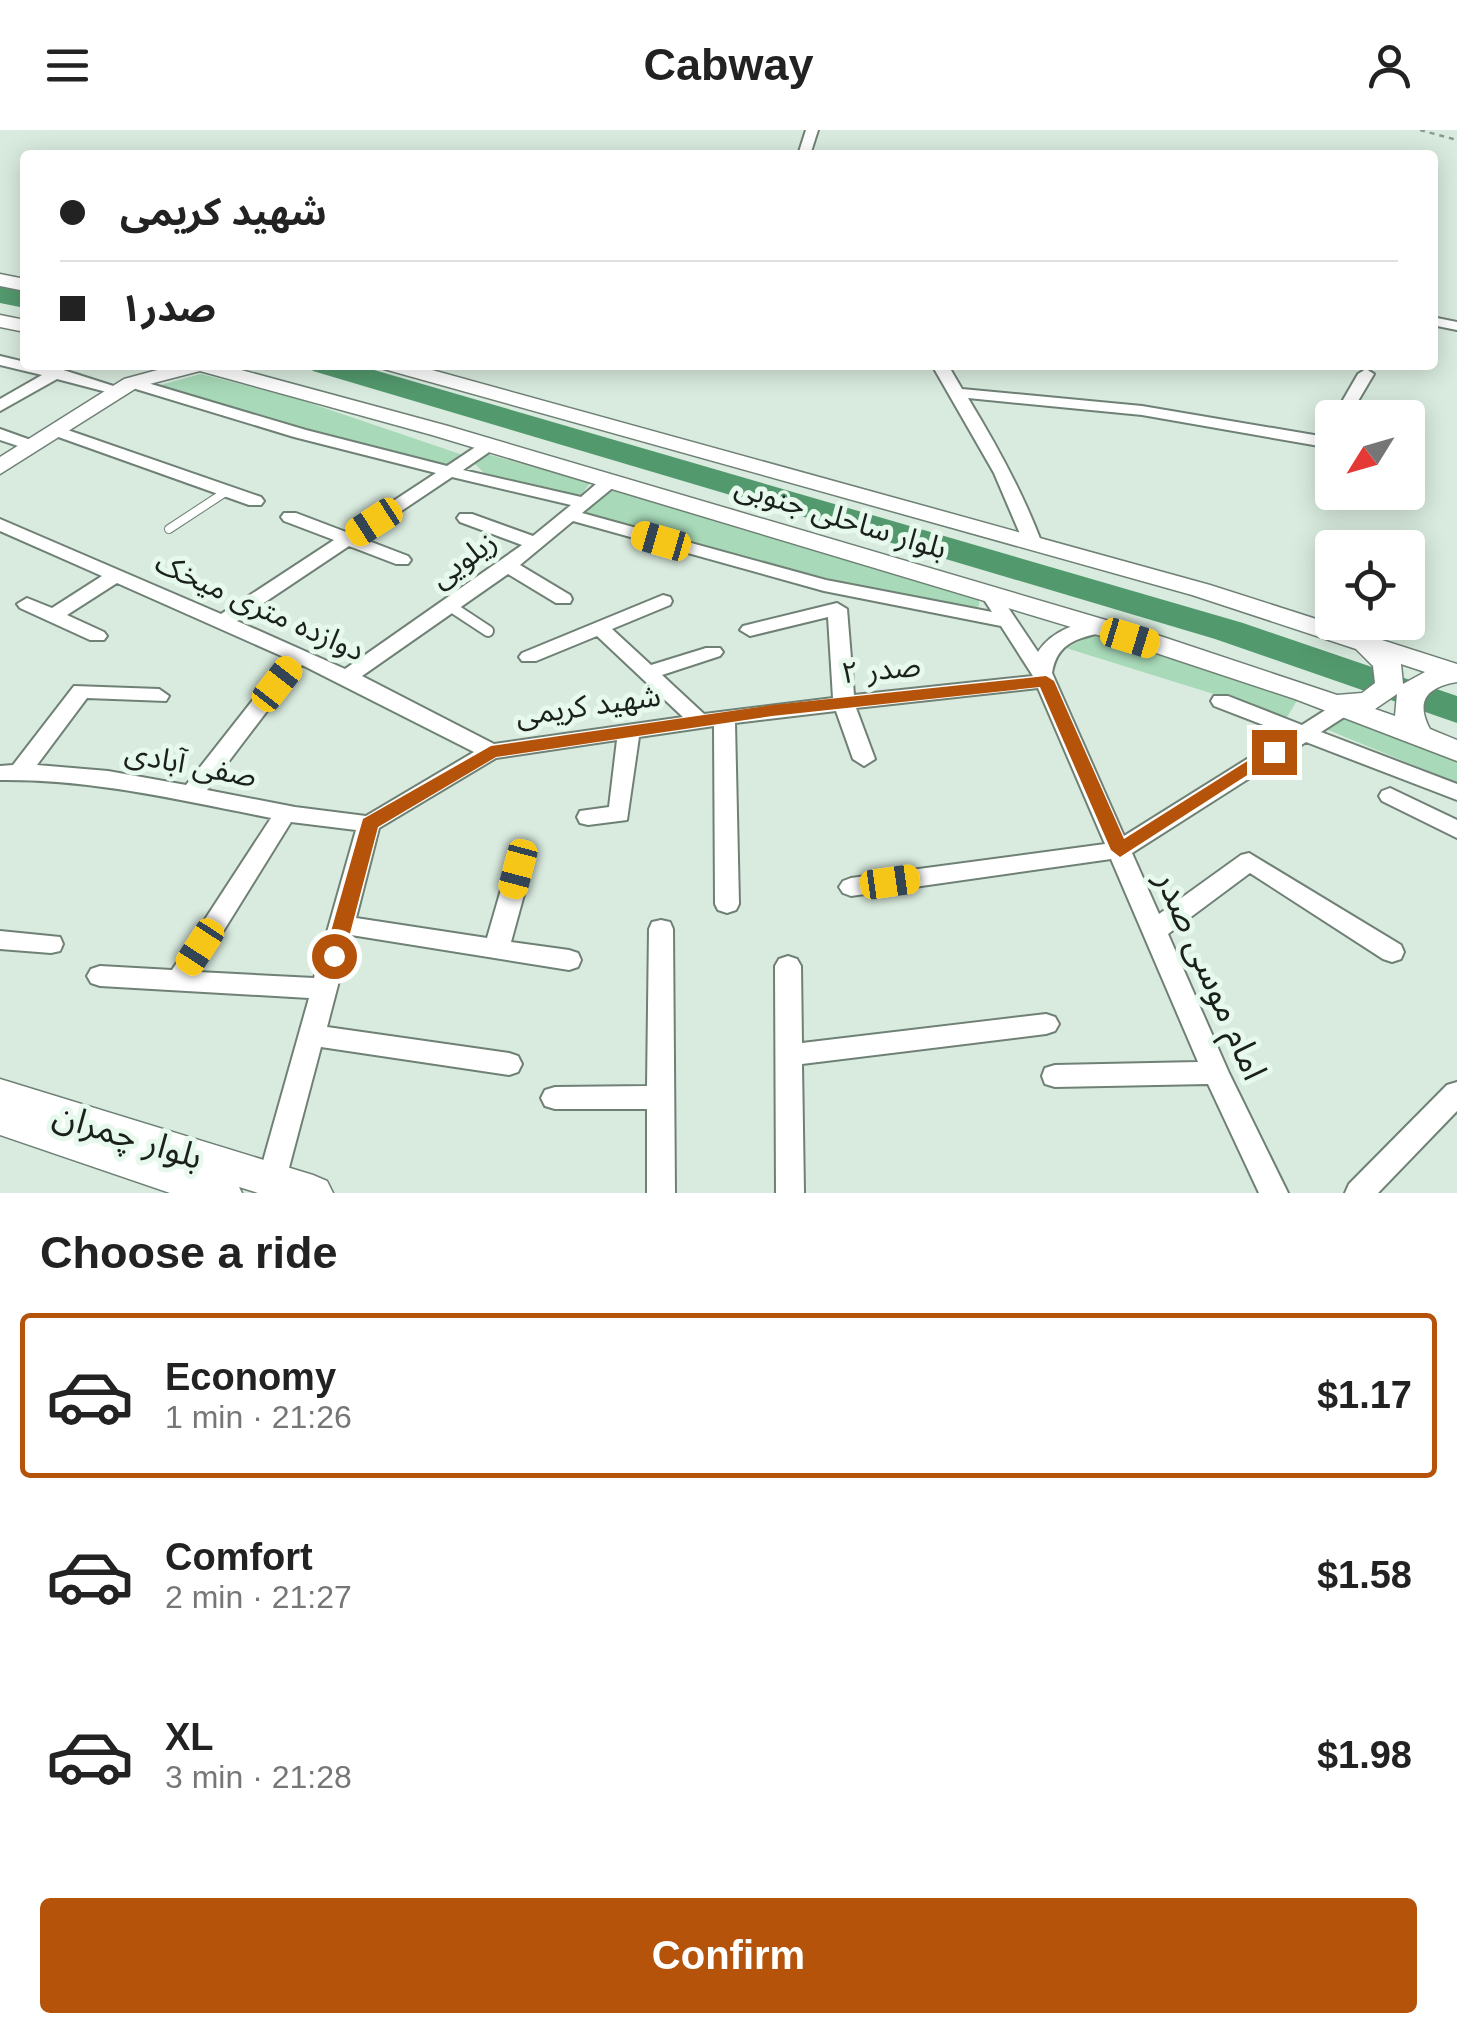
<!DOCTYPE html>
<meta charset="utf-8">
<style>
body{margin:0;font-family:Helvetica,"Noto Sans Arabic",sans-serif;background:#f2f2f2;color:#222;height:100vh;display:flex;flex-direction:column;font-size:38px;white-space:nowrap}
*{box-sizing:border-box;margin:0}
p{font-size:32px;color:#767676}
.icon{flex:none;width:55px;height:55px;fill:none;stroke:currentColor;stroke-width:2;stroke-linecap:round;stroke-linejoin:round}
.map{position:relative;height:1063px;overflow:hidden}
.drawer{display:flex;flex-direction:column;background:#fff;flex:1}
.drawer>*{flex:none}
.top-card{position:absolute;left:20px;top:20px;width:1418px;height:220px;border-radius:10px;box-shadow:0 5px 25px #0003;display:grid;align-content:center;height:220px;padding:0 40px;background:#fff}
.needle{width:65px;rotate:233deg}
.tools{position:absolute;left:1315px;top:270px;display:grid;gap:20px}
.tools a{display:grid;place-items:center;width:110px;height:110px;border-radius:10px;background:#fff;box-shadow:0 5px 25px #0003;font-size:50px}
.end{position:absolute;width:45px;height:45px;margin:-22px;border:12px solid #b45309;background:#fff;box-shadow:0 0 0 5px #fff}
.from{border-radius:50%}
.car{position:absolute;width:30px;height:60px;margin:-30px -15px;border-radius:12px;box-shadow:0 0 8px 2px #0007;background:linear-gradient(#f5c518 24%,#345 0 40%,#f5c518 0 76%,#345 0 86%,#f5c518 0)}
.top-card b{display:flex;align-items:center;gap:35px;height:95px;font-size:38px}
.top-card b+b{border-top:2px solid #e0e0e0}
.top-card i{width:25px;height:25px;background:#222}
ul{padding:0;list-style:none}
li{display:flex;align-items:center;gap:30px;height:165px;margin:0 20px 15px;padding:0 20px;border:5px solid transparent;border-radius:10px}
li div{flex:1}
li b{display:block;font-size:38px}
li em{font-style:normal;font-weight:800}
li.on{border-color:#b45309}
li>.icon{width:90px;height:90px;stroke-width:1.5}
h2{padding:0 40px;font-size:45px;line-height:120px}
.primary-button{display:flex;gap:20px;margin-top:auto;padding:20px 40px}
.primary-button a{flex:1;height:115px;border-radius:10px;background:#b45309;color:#fff;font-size:40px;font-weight:800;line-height:115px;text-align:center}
header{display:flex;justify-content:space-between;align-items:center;height:130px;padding:0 40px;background:#fff;font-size:45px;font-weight:800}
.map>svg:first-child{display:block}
.green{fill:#a8dab9}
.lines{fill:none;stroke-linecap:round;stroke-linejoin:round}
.river{fill:#53996e;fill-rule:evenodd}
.lane-far1-casing{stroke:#6f8075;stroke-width:10}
.lane-casing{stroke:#6f8075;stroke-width:14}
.street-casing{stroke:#6f8075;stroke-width:4}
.secondary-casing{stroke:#6f8075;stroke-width:3}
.path{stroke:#8b988f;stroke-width:2.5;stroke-dasharray:5 5;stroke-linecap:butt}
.lane-far1{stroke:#fff;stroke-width:8}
.lane{stroke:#fff;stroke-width:10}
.street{fill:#fff;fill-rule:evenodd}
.secondary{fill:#fff;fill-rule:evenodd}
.route{fill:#b45309}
.labels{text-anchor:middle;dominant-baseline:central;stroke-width:10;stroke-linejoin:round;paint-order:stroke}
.street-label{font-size:30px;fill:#1a201c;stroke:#e6f9ec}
.near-street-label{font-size:35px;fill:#1a201c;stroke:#e6f9ec}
</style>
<header><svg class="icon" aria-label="menu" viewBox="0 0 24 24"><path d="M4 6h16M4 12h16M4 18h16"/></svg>Cabway<svg class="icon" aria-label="person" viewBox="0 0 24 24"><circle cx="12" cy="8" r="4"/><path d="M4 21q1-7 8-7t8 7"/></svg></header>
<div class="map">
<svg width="1457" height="1063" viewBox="0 0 1457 1063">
<rect width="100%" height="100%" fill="#d9ebdf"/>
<!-- green -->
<g class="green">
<polygon points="201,244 295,268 460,324 460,328 436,339 153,257"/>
<polygon points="487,324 590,353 579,368 484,343 475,334"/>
<polygon points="611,360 979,470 979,476 972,480 830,449 583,383"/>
<polygon points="1093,505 1298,569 1287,587 1066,518"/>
<polygon points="1329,579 1457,629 1457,653 1311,593"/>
</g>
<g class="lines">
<!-- river -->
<g class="river">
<polygon points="0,157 25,162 25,178 0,173"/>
<polygon points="309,235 357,235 1243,493 1457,566 1457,593 1215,509 313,241"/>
</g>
<!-- lane-far1 casing -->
<g class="lane-far1-casing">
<polyline id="lane-far1" points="169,399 227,361"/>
</g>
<!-- lane casing -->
<g class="lane-casing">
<polyline id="lane" points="450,476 488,501"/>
</g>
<!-- street casing -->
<g class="street-casing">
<g id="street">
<polygon points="806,0 818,0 810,25 798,25"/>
<polygon points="1432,187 1457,192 1457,200 1432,195"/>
<polygon points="0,226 25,232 25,235 57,238 126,260 118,265 57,249 0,281 0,269 42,245 0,235"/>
<path d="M932 235H948L962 259 1142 276 1320 306 1326 296 1332 294V313L1325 317 1142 285 968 268C996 314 1022 361 1041 411L1032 416 1023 411 994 343Z"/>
<polygon points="1366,239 1374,244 1348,288 1332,289 1358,244"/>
<path d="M131 248 306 300 447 336 483 312H495V318L463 340 581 367 603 348H615V356L582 383 826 450 992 482 981 465 983 461H997L1038 522C1052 501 1080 489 1105 494L1108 498 1105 502C1078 508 1057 512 1052 543L1124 706 1287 604 1214 576 1211 571 1214 566H1228L1302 595 1338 572H1352L1355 577 1352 582 1321 602 1457 654V670L1306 612 1132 723 1159 784 1241 725 1249 723 1401 815 1404 822 1401 829 1392 832 1383 829 1250 743 1168 804 1229 943 1288 1063H1259L1208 954 1055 957 1045 954 1042 946 1045 938 1055 935 1198 932 1111 729 851 766 843 763 839 757 843 751 851 748 1105 714 1038 558 856 578 875 629 864 636 853 629 836 581 735 593 739 774 736 780 727 783 718 780 715 774 714 596 639 607 627 690 588 695 580 693 577 687 580 681 609 677 617 610 496 628 379 698 356 788 487 808 507 739 511 733H527L531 739 511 812 569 820 578 823 581 830 578 837 569 840 351 805 327 897 509 923 518 926 522 934 518 942 509 945 321 917 286 1049 282 1058 272 1062 262 1058 258 1049 309 868 100 856 91 853 87 846 91 839 100 836 172 840 271 688C180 670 93 649 0 650V636L13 635 74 556 159 559 169 566 166 571 87 568 37 635 108 641 186 655 286 528 117 453 67 485 104 502 107 506 104 510H90L20 478 17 474 27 468 52 478 102 446 0 401V389L221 484 334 410 284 391 281 387 284 383H296L346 402 436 343 294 307 126 256 123 253ZM452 347 571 375 533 406 472 384H460L457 388 460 392 522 415 345 539 237 491 349 416 396 434H408L411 430 408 426 361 408ZM573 391 824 461 1001 496 1033 546 854 565 847 479 837 473 743 496 740 500 750 506 828 487 833 568 704 584 662 545 720 526 723 522 720 518H706L651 535 612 499 670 475 672 471 670 467 663 465 522 523 519 527 522 531H536L597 506 683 587 494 614 362 546 508 444 556 473H570L572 469 570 465 520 435ZM302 535 474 622 366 686 295 677 207 660ZM291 692 356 700 314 848 198 842Z"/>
<polygon points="56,296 261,367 264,371 261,375 249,375 50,304 48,301"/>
<polygon points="0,299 39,313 41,316 33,321 0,310"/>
<polygon points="1390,658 1457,690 1457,708 1382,671 1379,666 1382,661"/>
<polygon points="661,790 670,792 673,799 675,1063 647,1063 647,979 555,979 545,976 541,968 545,960 555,957 647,956 649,799 652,792"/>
<polygon points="0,801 60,807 63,814 60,821 51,823 0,819"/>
<polygon points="788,826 797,829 801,836 802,913 1046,884 1055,887 1059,894 1055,901 1046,904 802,934 804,1063 776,1063 775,836 779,829"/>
<polygon points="1457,952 1457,981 1378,1063 1345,1063 1349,1054 1447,955"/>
</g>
</g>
<!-- secondary casing -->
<g class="secondary-casing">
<g id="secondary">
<polygon points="0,144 25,149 25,161 0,156"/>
<polygon points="0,185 25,190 25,202 0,197"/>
<path d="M176 235H223L448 296 1160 506 1337 565 1362 563 1375 553 1373 536 1356 519 1192 465 384 239 381 235H414L1210 455 1457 534V552C1427 557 1415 571 1430 599L1457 610V631L1295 569 1141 518 432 305 200 241 138 257 0 344V327L124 249ZM1401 534 1425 542 1403 554ZM1397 564 1395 586 1375 579Z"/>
<polygon points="0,949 313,1045 327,1051 333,1063 258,1063 239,1057 242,1063 170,1063 0,1005"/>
</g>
</g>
<!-- path -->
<polyline class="path" points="1420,0 1457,10"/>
<!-- lane-far1 -->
<use href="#lane-far1" class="lane-far1"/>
<!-- lane -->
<use href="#lane" class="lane"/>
<!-- street -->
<use href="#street" class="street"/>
<!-- secondary -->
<use href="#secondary" class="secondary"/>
</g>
<!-- route -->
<polygon class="route" points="1046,546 1054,551 1124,709 1268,618 1281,618 1283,622 1120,727 1111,720 1040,557 772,586 496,627 378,697 344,826 334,834 324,826 363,689 491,616 772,575"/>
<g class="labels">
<!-- street labels -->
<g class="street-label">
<text transform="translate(841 387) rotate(17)">بلوار ساحلی جنوبی</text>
<text transform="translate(463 429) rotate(-36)">زیلویی</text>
<text transform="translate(260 476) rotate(24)">دوازده متری میخک</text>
<text transform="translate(881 539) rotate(-6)">صدر ۲</text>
<text transform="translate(588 575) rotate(-8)">شهید کریمی</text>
<text transform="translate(191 634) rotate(11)">صفی آبادی</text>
</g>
<!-- near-street labels -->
<g class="near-street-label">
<text transform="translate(1212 845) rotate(66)">امام موسی صدر</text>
<text transform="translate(128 1005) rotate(17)">بلوار چمران</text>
</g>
</g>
</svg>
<div class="tools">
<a><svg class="needle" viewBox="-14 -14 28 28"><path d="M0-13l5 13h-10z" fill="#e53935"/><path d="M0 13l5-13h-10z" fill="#767676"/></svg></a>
<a><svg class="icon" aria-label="locate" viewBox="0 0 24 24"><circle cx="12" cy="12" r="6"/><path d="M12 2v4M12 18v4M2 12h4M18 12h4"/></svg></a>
</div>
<i class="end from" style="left:334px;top:826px"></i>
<i class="end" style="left:1274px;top:622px"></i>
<i class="car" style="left:374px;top:392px;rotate:237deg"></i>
<i class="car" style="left:661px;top:411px;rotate:286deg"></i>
<i class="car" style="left:1130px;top:508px;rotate:107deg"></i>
<i class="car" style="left:277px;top:554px;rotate:38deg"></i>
<i class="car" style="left:518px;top:739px;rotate:195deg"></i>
<i class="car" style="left:890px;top:752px;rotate:82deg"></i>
<i class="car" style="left:200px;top:817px;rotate:213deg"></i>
<div class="top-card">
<b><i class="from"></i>شهید کریمی</b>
<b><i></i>صدر۱</b>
</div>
</div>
<section class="drawer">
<h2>Choose a ride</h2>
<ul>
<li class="on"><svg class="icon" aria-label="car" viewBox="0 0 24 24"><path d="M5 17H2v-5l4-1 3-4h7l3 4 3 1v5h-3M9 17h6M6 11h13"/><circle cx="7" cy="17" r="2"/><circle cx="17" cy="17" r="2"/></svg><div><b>Economy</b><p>1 min · 21:26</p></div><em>$1.17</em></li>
<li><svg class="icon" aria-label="car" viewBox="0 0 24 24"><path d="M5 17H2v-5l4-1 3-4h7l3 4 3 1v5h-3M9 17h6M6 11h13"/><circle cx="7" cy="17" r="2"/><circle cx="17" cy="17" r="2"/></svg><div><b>Comfort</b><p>2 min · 21:27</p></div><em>$1.58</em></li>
<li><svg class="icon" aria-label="car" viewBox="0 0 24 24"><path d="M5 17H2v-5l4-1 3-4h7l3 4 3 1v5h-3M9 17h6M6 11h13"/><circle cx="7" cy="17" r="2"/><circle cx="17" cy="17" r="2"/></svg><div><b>XL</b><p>3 min · 21:28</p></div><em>$1.98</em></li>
</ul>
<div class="primary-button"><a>Confirm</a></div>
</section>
